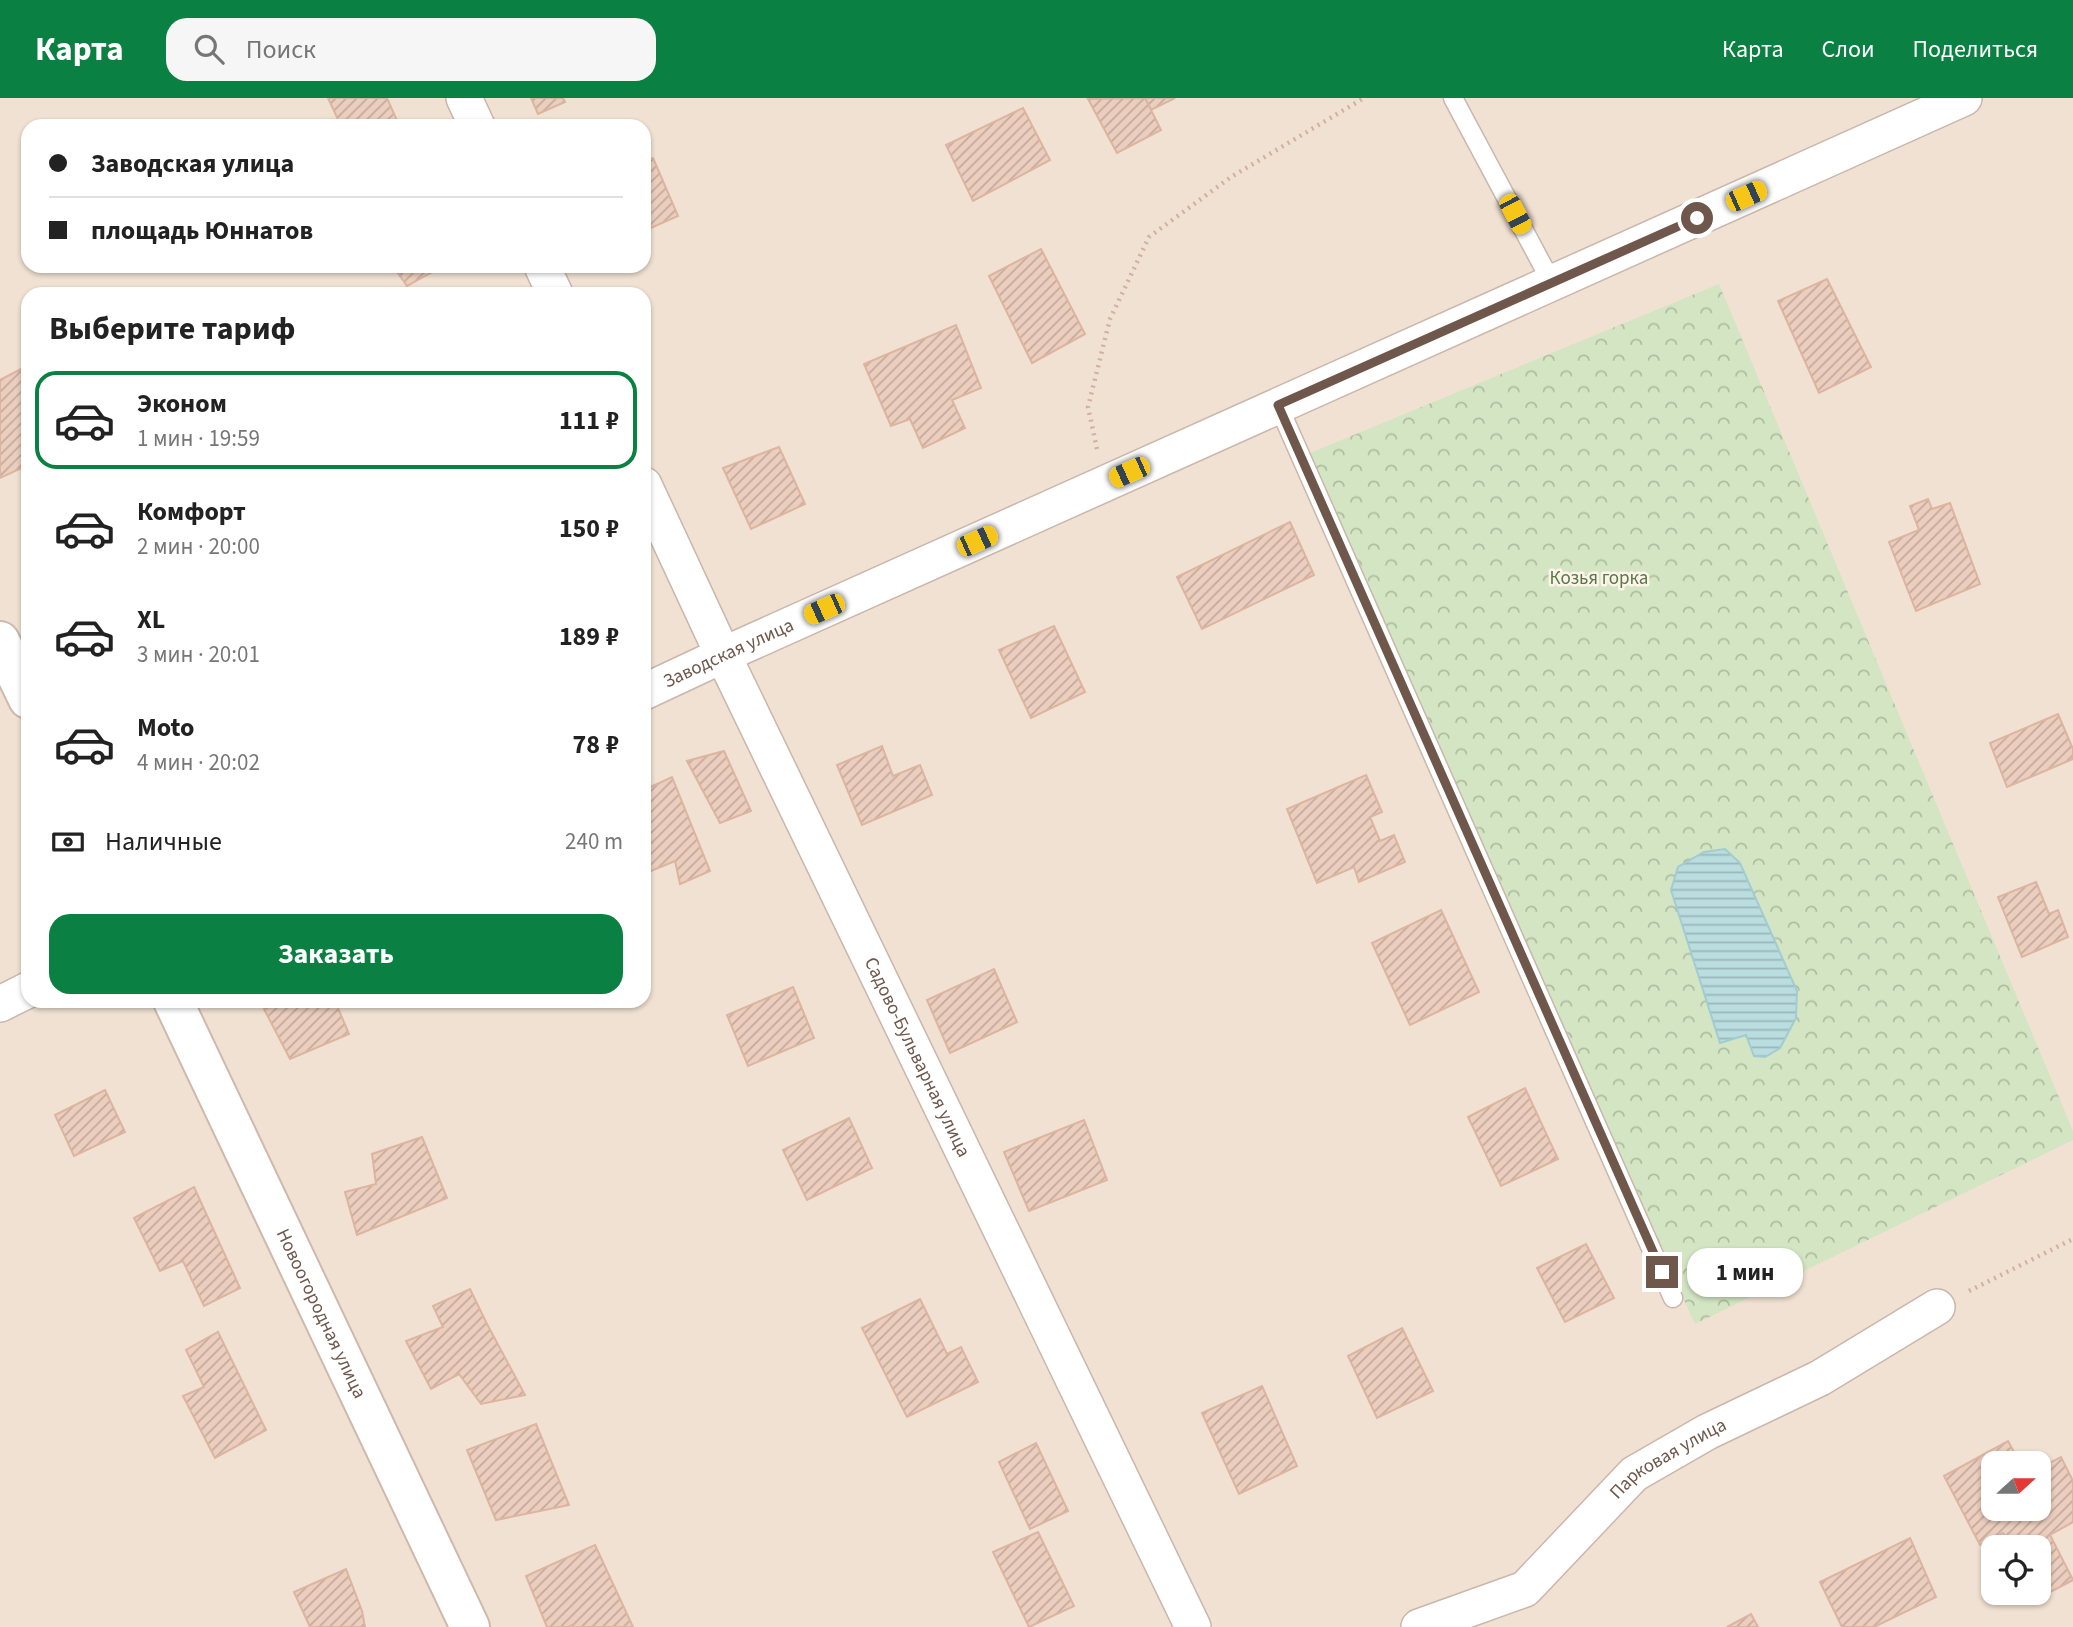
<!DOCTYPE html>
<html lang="ru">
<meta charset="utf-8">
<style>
body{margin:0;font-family:"Source Sans 3",sans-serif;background:#f6f6f6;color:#222;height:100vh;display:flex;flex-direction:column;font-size:26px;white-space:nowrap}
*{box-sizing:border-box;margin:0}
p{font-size:23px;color:#767676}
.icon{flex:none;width:38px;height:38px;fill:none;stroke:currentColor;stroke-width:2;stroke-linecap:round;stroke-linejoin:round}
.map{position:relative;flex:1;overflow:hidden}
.side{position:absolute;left:21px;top:189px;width:630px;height:721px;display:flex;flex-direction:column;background:#fff;border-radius:21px;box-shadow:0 2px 5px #0004}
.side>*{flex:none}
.banner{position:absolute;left:21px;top:21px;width:630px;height:154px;border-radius:21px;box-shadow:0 2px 5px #0004;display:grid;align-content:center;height:154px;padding:0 28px;background:#fff}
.needle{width:46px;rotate:69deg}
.tools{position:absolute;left:1981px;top:1353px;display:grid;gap:14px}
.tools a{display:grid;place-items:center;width:70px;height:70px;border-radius:14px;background:#fff;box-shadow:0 2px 5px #0004;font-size:35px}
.end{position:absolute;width:32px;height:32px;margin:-16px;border:9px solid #6f574c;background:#fff;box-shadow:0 0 0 4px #fff}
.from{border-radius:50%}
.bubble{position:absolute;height:49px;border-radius:21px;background:#fff;box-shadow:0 2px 5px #0004;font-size:23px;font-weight:700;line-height:49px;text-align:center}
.car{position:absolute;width:21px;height:42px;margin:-21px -10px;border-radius:9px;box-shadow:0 0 5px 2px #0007;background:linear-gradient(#f5c518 24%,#345 0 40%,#f5c518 0 76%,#345 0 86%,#f5c518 0)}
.banner b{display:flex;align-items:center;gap:24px;height:66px;font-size:26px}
.banner b+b{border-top:2px solid #e0e0e0}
.banner i{width:18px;height:18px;background:#222}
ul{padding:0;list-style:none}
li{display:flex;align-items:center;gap:21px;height:98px;margin:0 14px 10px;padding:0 14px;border:4px solid transparent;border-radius:21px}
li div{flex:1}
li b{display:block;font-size:26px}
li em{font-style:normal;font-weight:700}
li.current{border-color:#0b8043}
li>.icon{width:63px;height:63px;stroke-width:1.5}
h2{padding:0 28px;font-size:32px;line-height:84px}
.pay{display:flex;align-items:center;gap:18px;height:77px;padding:0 28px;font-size:26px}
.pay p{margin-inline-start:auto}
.action{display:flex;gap:14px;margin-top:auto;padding:14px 28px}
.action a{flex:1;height:80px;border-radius:21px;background:#0b8043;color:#fff;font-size:28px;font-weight:700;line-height:80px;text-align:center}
header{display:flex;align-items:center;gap:42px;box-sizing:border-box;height:98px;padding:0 35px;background:#0b8043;color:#fff}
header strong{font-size:33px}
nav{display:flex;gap:38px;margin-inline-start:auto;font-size:24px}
.search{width:490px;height:63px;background:#f6f6f6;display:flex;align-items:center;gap:18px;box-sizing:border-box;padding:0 24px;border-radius:21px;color:#767676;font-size:26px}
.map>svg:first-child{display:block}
.residential{fill:#f0e1d2;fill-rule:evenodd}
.park{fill:url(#park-crowns)}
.water{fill:url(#water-rules);stroke:#a1ccd1;stroke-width:2}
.building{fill:url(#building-hatch);stroke:#ddb4a0;stroke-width:2}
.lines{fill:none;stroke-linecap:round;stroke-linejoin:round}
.lane-casing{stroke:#c9b7ab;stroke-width:21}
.street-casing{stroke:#c9b7ab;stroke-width:38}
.secondary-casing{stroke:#ceb9ac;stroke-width:42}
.path{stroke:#d0b1a1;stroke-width:4.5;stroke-dasharray:2 5;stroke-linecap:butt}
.lane{stroke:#fff;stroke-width:18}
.street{stroke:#fff;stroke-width:35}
.secondary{stroke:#fff;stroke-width:38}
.route{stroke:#6f574c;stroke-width:9}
.labels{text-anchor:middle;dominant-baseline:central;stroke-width:5;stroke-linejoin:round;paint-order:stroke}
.park-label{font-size:19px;fill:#597948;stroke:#fdf4e9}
.street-label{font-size:19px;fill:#6f574c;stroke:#fdf4e9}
</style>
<header>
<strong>Карта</strong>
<div class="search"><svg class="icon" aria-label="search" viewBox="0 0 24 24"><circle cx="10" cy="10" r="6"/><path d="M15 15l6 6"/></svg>Поиск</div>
<nav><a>Карта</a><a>Слои</a><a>Поделиться</a></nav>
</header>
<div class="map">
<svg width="2073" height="1529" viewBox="0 0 2073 1529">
<defs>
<pattern id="park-crowns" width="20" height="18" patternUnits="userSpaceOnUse" patternTransform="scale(1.75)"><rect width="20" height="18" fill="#d3e5c3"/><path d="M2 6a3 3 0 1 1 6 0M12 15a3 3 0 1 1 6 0" fill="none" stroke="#afbca1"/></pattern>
<pattern id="water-rules" width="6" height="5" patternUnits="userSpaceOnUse" patternTransform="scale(1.75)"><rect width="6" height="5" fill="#badde0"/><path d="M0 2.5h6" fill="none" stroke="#9bb6b8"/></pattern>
<pattern id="building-hatch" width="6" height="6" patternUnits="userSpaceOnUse" patternTransform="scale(1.75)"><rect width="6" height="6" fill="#eccebe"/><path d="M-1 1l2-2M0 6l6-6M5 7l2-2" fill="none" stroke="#c3aa9d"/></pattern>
</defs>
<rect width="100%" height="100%" fill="#f9f0e3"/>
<!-- residential -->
<path class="residential" d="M0 0H2073V1529H0ZM28 28H644V168H28ZM28 196H644V903H28ZM1993 1365H2039V1410H1993ZM1993 1449H2039V1494H1993Z"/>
<!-- park -->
<polygon class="park" points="1719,186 2073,1033 2073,1042 1695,1226 1298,360"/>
<!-- water -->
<polygon class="water" points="1725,751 1740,765 1797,893 1796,920 1780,950 1765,959 1754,958 1746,937 1720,945 1671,792 1678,769 1704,754"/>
<!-- building -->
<g class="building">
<polygon points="328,0 387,0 399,27 341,28"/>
<polygon points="531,0 563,0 565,4 538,16"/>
<polygon points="1145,0 1175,0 1151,12"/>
<polygon points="1145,0 1161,32 1117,55 1088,1"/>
<polygon points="1023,10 1050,62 973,103 946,47"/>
<polygon points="653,60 678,118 644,133 644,64"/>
<polygon points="1041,151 1085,236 1032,265 989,178"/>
<polygon points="393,168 443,168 407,188"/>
<polygon points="1827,181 1871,269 1819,295 1778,203"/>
<polygon points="956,227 981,290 952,302 965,330 923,350 910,321 891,328 864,266"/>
<polygon points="25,269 28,276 28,367 0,380 0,282"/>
<polygon points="779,349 805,406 751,431 723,370"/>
<polygon points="1928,401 1932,411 1950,405 1980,486 1916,513 1889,444 1919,432 1910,408"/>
<polygon points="1290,424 1314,477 1202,531 1177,479"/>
<polygon points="1054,528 1085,594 1031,620 999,552"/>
<polygon points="2058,616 2073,651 2073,661 2007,689 1990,645"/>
<polygon points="882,648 893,678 920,667 932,697 862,727 837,667"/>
<polygon points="724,653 751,713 720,725 687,663"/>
<polygon points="1366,677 1382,714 1370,719 1380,743 1394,737 1405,764 1359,784 1354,769 1317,785 1287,711"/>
<polygon points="672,679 710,773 680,786 675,763 646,775 644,772 644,692"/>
<polygon points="2036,784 2049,816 2058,812 2068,839 2022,859 1998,799"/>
<polygon points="1441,812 1479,894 1410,927 1372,845"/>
<polygon points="994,871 1017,924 950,955 927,902"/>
<polygon points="793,889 814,940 748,968 727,917"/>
<polygon points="286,903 335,903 349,936 290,961 264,911"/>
<polygon points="1525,990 1558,1061 1501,1088 1468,1019"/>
<polygon points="105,992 125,1034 74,1058 55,1017"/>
<polygon points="849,1020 872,1070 807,1102 783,1052"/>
<polygon points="1084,1022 1107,1082 1029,1113 1004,1054"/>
<polygon points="422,1039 447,1100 357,1137 345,1094 376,1086 372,1056"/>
<polygon points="194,1089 240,1190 204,1208 183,1163 160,1173 134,1120"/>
<polygon points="1586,1146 1614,1200 1565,1224 1537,1170"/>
<polygon points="470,1191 487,1226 525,1297 481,1306 459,1276 431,1291 406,1243 443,1229 433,1208"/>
<polygon points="920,1201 947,1256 961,1249 978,1284 907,1319 862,1230"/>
<polygon points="1402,1230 1433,1293 1377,1320 1348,1258"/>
<polygon points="218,1234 266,1332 215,1360 183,1298 204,1289 186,1252"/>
<polygon points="1262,1288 1297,1368 1239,1396 1202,1315"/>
<polygon points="536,1326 569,1407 496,1422 467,1352"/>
<polygon points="2008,1343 2020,1365 1993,1365 1993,1410 2039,1410 2039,1370 2061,1359 2073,1383 2073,1424 2050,1437 2073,1482 2039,1500 2035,1494 2039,1494 2039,1449 2011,1449 2003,1435 1980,1447 1944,1378"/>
<polygon points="1036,1345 1068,1413 1030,1431 999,1364"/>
<polygon points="1038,1434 1074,1508 1029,1529 993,1454"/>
<polygon points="1910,1440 1936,1499 1874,1529 1842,1529 1820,1484"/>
<polygon points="595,1447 633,1529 573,1529 572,1527 568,1529 547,1529 526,1478"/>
<polygon points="346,1471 362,1513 365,1529 310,1529 294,1494"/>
<polygon points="1751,1516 1758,1529 1727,1529"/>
</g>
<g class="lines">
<!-- lane casing -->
<g class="lane-casing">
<g id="lane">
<polyline points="1453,0 1552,185"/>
<polyline points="1278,307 1673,1200"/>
</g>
</g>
<!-- street casing -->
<g class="street-casing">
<g id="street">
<polyline points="464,0 477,28"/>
<polyline points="542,168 555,196"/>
<path id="s1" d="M644 387 723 557 1193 1529"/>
<path id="s2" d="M644 594 723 557 1964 0"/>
<polyline points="0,906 28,892"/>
<path id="s3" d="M1419 1529 1525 1491 1634 1376 1707 1334 1820 1280 1937 1209"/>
</g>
</g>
<!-- secondary casing -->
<g class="secondary-casing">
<g id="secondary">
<polyline points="0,543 28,601"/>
<path id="s4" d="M173 903 470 1529"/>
</g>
</g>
<!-- path -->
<g class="path">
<polyline points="1097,351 1088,309 1110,221 1149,139 1231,79 1364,0"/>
<polyline points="1969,1193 2073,1141"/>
</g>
<!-- lane -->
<use href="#lane" class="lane"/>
<!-- street -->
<use href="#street" class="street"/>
<!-- secondary -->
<use href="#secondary" class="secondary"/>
</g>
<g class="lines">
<!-- route -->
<polyline class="route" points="1662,1174 1278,307 1697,120"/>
</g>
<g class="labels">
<!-- park labels -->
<g class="park-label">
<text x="1599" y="480">Козья горка</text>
</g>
<!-- street labels -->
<g class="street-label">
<text stroke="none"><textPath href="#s2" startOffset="93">Заводская улица</textPath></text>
<text stroke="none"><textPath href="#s1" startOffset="634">Садово-Бульварная улица</textPath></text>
<text stroke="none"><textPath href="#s4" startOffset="346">Новоогородная улица</textPath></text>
<text stroke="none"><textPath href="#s3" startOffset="308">Парковая улица</textPath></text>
</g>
</g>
</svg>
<div class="tools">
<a><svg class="needle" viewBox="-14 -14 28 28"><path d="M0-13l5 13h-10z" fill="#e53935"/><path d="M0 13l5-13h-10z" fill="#767676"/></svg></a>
<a><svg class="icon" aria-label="locate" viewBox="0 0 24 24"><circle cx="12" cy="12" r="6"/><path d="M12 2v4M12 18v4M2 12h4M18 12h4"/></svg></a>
</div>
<i class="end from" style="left:1697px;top:120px"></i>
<i class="end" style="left:1662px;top:1174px"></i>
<div class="bubble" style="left:1687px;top:1150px;width:116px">1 мин</div>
<i class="car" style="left:1746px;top:98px;rotate:66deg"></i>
<i class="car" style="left:1515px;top:116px;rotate:152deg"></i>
<i class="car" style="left:1129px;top:374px;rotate:246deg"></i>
<i class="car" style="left:977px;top:443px;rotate:66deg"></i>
<i class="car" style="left:824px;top:511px;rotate:246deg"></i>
<div class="banner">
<b><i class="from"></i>Заводская улица</b>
<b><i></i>площадь Юннатов</b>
</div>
<section class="side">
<h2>Выберите тариф</h2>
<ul>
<li class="current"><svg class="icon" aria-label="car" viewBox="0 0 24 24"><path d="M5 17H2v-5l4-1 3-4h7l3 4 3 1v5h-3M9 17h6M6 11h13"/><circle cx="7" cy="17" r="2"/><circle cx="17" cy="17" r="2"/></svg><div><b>Эконом</b><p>1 мин · 19:59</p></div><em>111 ₽</em></li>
<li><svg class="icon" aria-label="car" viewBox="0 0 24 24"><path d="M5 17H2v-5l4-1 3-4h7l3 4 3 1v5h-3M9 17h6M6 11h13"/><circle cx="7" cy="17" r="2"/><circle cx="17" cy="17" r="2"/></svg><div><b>Комфорт</b><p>2 мин · 20:00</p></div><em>150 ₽</em></li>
<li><svg class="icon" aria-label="car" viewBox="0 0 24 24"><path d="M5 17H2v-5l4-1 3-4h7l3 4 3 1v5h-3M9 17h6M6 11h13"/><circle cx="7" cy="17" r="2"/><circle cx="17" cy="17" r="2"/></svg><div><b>XL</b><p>3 мин · 20:01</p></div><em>189 ₽</em></li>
<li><svg class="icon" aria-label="car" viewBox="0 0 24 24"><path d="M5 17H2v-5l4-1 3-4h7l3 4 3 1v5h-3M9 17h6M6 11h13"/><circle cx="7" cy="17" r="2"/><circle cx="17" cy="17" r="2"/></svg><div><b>Moto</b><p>4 мин · 20:02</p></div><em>78 ₽</em></li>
</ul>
<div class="pay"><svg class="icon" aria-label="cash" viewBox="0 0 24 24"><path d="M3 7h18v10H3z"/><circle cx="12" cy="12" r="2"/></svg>Наличные<p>240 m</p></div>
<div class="action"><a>Заказать</a></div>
</section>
</div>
